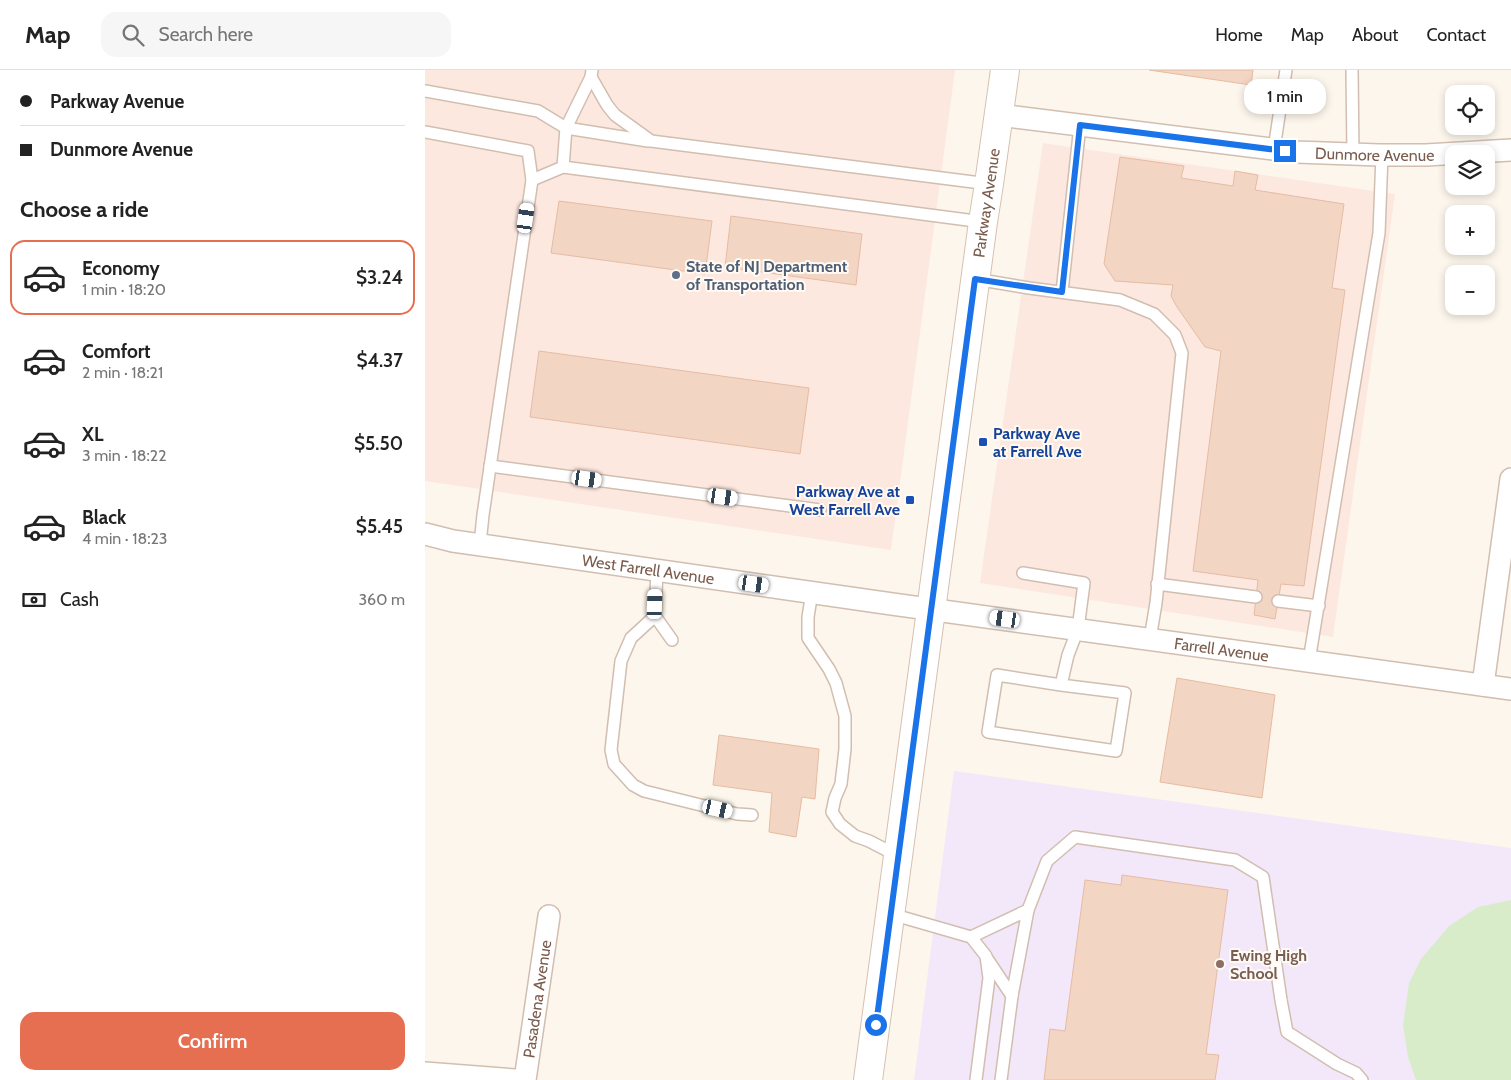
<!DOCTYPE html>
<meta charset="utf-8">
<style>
body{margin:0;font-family:Cabin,sans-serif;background:#f6f6f6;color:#222;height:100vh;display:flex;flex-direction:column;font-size:19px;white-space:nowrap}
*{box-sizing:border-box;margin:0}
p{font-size:16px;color:#767676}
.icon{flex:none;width:28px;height:28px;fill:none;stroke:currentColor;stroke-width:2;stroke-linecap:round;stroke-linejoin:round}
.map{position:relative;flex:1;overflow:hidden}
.side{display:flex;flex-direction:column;background:#fff;width:425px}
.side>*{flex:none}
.banner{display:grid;align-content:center;height:110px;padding:0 20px;background:#fff}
.tools{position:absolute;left:1020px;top:15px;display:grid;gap:10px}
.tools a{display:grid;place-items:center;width:50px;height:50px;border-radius:10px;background:#fff;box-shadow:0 2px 8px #0003;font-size:25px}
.end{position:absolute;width:22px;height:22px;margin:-11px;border:6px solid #1a73e8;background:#fff;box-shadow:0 0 0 2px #fff}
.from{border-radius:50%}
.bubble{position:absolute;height:35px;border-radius:15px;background:#fff;box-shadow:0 2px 8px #0003;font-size:16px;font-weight:600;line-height:35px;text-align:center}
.car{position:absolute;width:15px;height:30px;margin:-15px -8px;border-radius:6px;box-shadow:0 0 4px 1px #0007;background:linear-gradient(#fff 24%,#345 0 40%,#fff 0 76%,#345 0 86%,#fff 0)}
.banner b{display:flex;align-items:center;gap:18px;height:48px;font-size:19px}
.banner b+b{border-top:1px solid #e0e0e0}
.banner i{width:12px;height:12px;background:#222}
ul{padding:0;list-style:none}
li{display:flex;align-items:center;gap:15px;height:75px;margin:0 10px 8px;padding:0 10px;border:2px solid transparent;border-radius:15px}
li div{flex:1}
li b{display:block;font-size:19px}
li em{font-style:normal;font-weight:600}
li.on{border-color:#e76f51}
li>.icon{width:45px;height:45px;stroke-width:1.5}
h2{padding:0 20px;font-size:22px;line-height:60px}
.pay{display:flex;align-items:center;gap:12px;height:55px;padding:0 20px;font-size:19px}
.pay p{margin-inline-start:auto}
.button{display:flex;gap:10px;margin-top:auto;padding:10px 20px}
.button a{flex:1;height:58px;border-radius:15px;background:#e76f51;color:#fff;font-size:20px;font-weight:600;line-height:58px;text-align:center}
header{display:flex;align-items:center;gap:30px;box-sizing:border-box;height:70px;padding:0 25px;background:#fff;border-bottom:1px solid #e0e0e0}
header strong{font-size:24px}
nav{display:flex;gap:28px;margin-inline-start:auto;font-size:18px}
.search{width:350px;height:45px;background:#f6f6f6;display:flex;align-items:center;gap:12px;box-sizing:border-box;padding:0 18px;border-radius:15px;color:#767676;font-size:19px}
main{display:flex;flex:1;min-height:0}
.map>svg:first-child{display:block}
.commercial{fill:#fde8e0}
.education{fill:#f3e8fa}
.green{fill:#d8ecc9}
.building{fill:#f3d5c3;stroke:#e6bba3}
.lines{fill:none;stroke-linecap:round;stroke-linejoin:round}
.service-casing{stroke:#d1beb0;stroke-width:14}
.minor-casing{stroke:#d1beb0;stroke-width:24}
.secondary-casing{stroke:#d6c0b0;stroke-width:30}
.service{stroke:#fff;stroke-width:11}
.minor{stroke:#fff;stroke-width:21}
.secondary{stroke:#fff;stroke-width:28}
.route{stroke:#1a73e8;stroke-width:6}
.service-dot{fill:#5c6f8a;stroke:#fffaf3;stroke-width:2}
.transit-dot{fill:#1a4fb4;stroke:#fffaf3;stroke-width:2}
.education-dot{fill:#8d6e63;stroke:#fffaf3;stroke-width:2}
.labels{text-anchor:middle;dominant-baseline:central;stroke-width:4;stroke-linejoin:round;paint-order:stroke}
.street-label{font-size:16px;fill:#7a5c4d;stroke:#fffaf3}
.service-label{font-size:16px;font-weight:bold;fill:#4e5e75;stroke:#fffaf3;text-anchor:start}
.transit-label{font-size:16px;font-weight:bold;fill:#164399;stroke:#fffaf3;text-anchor:start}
.education-label{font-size:16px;font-weight:bold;fill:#785e54;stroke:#fffaf3;text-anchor:start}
</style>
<header>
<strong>Map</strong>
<div class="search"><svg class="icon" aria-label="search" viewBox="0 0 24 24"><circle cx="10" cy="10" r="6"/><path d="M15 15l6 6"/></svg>Search here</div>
<nav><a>Home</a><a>Map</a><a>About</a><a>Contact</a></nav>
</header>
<main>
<section class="side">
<div class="banner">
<b><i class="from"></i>Parkway Avenue</b>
<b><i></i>Dunmore Avenue</b>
</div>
<h2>Choose a ride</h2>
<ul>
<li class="on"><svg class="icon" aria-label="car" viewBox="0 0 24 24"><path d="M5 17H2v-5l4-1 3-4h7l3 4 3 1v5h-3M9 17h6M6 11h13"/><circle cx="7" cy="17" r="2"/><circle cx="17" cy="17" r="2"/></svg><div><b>Economy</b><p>1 min · 18:20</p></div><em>$3.24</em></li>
<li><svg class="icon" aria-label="car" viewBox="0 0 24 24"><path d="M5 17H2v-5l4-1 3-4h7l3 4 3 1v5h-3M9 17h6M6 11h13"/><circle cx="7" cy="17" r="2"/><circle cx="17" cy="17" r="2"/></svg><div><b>Comfort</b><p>2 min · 18:21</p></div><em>$4.37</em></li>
<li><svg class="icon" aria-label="car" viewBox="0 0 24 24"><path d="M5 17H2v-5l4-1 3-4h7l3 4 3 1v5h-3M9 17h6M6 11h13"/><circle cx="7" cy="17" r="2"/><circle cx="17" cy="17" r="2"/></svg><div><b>XL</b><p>3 min · 18:22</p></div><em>$5.50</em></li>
<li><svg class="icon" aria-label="car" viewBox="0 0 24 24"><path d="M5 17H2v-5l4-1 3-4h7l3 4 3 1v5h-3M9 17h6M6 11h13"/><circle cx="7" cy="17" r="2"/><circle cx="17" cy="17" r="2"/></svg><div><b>Black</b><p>4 min · 18:23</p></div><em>$5.45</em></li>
</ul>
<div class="pay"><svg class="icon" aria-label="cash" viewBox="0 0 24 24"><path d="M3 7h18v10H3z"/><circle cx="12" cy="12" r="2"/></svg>Cash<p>360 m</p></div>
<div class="button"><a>Confirm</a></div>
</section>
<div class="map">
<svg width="1086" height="1010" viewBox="0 0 1086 1010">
<rect width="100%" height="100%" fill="#fdf6ec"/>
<!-- commercial -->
<g class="commercial">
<polygon points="0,0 530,0 466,480 0,411"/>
<polygon points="618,73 970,124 908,567 555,513"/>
</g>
<!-- education -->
<polygon class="education" points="529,701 1086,778 1086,1010 489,1010"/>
<!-- green -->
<polygon class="green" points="1086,830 1086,1010 991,1010 983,987 978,955 984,913 996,889 1024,856 1053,837"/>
<!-- building -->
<g class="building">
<polygon points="724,0 828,0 826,15"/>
<polygon points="695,87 759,96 756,108 808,116 810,101 833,105 830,120 919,134 907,218 920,220 879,516 856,514 850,549 829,545 833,510 768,501 796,281 780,277 752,237 746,226 748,215 690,211 679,194"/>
<polygon points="134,131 287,151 280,204 126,183"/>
<polygon points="306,146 437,164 431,215 300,197"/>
<polygon points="114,281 384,318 375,384 105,347"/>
<polygon points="752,608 850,625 837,728 735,712"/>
<polygon points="294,665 394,679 390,729 377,727 371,767 344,762 347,723 288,715"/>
<polygon points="697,805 803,820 781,984 794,985 790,1010 619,1010 625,959 640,961 660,810 696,815"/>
</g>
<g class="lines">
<!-- service casing -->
<g class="service-casing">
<g id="service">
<polyline points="167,0 166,7 141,58 138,97 558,152"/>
<polyline points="927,0 928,85"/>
<polyline points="166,7 182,35 190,45 226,71 564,114"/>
<polyline points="0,21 113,41 141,58 223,71"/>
<polyline points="0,62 103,81 107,110"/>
<polyline points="849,79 861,0"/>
<polyline points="550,209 604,218 695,230 729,244 750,265 757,283 731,533 725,569"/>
<polyline points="637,222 655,55"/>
<polyline points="65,396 395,440"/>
<polyline points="55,474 58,445 107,110 138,97"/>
<polyline points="232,500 230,546 247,570"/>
<polyline points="598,503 659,513 653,559 643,585 636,615 700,623 691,681 563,662 572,605 636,615"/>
<polyline points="732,514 831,527"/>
<polyline points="387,522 383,547 383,568 404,599 411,613 420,646 420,679 416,714 410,728 407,742 415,754 430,766 444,771 473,786"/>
<polyline points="853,531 894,536"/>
<polyline points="230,546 206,568 196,591 186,680 189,694 208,715 219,721 312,744 327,745"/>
<polyline points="884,591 954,163 957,85"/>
<polyline points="603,840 622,791 650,767 810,790 838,807 856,930 862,962 912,994 931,1003 937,1010"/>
<polyline points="466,844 546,867 561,886 564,908 551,1010"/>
<polyline points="546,867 603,840 587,926 576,1010"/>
<polyline points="563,890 587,926"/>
</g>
</g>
<!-- minor casing -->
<g class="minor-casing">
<g id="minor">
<path id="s1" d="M574 45 871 82 954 85H1001L1086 80"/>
<path id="s2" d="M0 464 28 471 467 534 1086 619"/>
<polyline points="1058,615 1086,409"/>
<polyline points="0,1003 90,1010"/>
<path id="s3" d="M100 1010 124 846"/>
</g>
</g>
<!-- secondary casing -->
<g class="secondary-casing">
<g id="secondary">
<path id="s4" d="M443 1010 558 152 564 114 580 0"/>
</g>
</g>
<!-- service -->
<use href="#service" class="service"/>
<!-- minor -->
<use href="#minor" class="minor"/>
<!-- secondary -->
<use href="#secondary" class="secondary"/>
</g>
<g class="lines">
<!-- route -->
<polyline class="route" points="451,955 550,209 637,222 655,55 860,81"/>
</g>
<!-- markers -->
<circle class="service-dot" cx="251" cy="205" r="5"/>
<g class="transit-dot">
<rect x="553" y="367" width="10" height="10" rx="2.5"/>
<rect x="480" y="425" width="10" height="10" rx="2.5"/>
</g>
<circle class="education-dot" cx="795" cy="894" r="5"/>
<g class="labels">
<!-- street labels -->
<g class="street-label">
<text stroke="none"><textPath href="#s1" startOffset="378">Dunmore Avenue</textPath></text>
<text stroke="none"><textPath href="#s4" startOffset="885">Parkway Avenue</textPath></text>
<text stroke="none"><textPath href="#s2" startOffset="226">West Farrell Avenue</textPath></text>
<text stroke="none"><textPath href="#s2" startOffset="805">Farrell Avenue</textPath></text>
<text stroke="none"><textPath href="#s3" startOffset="82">Pasadena Avenue</textPath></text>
</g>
<!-- service labels -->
<g class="service-label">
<text x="261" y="196">State of NJ Department<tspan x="261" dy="18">of Transportation</tspan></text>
</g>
<!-- transit labels -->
<g class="transit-label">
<text x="568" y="363">Parkway Ave<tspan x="568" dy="18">at Farrell Ave</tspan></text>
<text x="475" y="421" text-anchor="end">Parkway Ave at<tspan x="475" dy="18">West Farrell Ave</tspan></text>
</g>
<!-- education labels -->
<g class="education-label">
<text x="805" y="885">Ewing High<tspan x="805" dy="18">School</tspan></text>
</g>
</g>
</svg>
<div class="tools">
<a><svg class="icon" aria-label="locate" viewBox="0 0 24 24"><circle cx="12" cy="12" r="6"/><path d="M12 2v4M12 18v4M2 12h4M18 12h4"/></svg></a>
<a><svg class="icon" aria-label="layers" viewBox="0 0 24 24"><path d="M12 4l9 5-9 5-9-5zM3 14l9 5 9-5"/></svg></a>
<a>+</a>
<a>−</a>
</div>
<i class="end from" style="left:451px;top:955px"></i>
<i class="end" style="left:860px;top:81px"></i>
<div class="bubble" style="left:819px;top:9px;width:82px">1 min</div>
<i class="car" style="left:101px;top:148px;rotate:8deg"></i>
<i class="car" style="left:162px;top:409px;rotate:98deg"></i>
<i class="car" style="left:298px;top:427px;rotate:98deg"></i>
<i class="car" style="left:329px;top:514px;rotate:98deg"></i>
<i class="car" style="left:230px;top:534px;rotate:2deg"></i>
<i class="car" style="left:580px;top:549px;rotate:278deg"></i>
<i class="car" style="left:293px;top:739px;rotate:103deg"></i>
</div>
</main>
